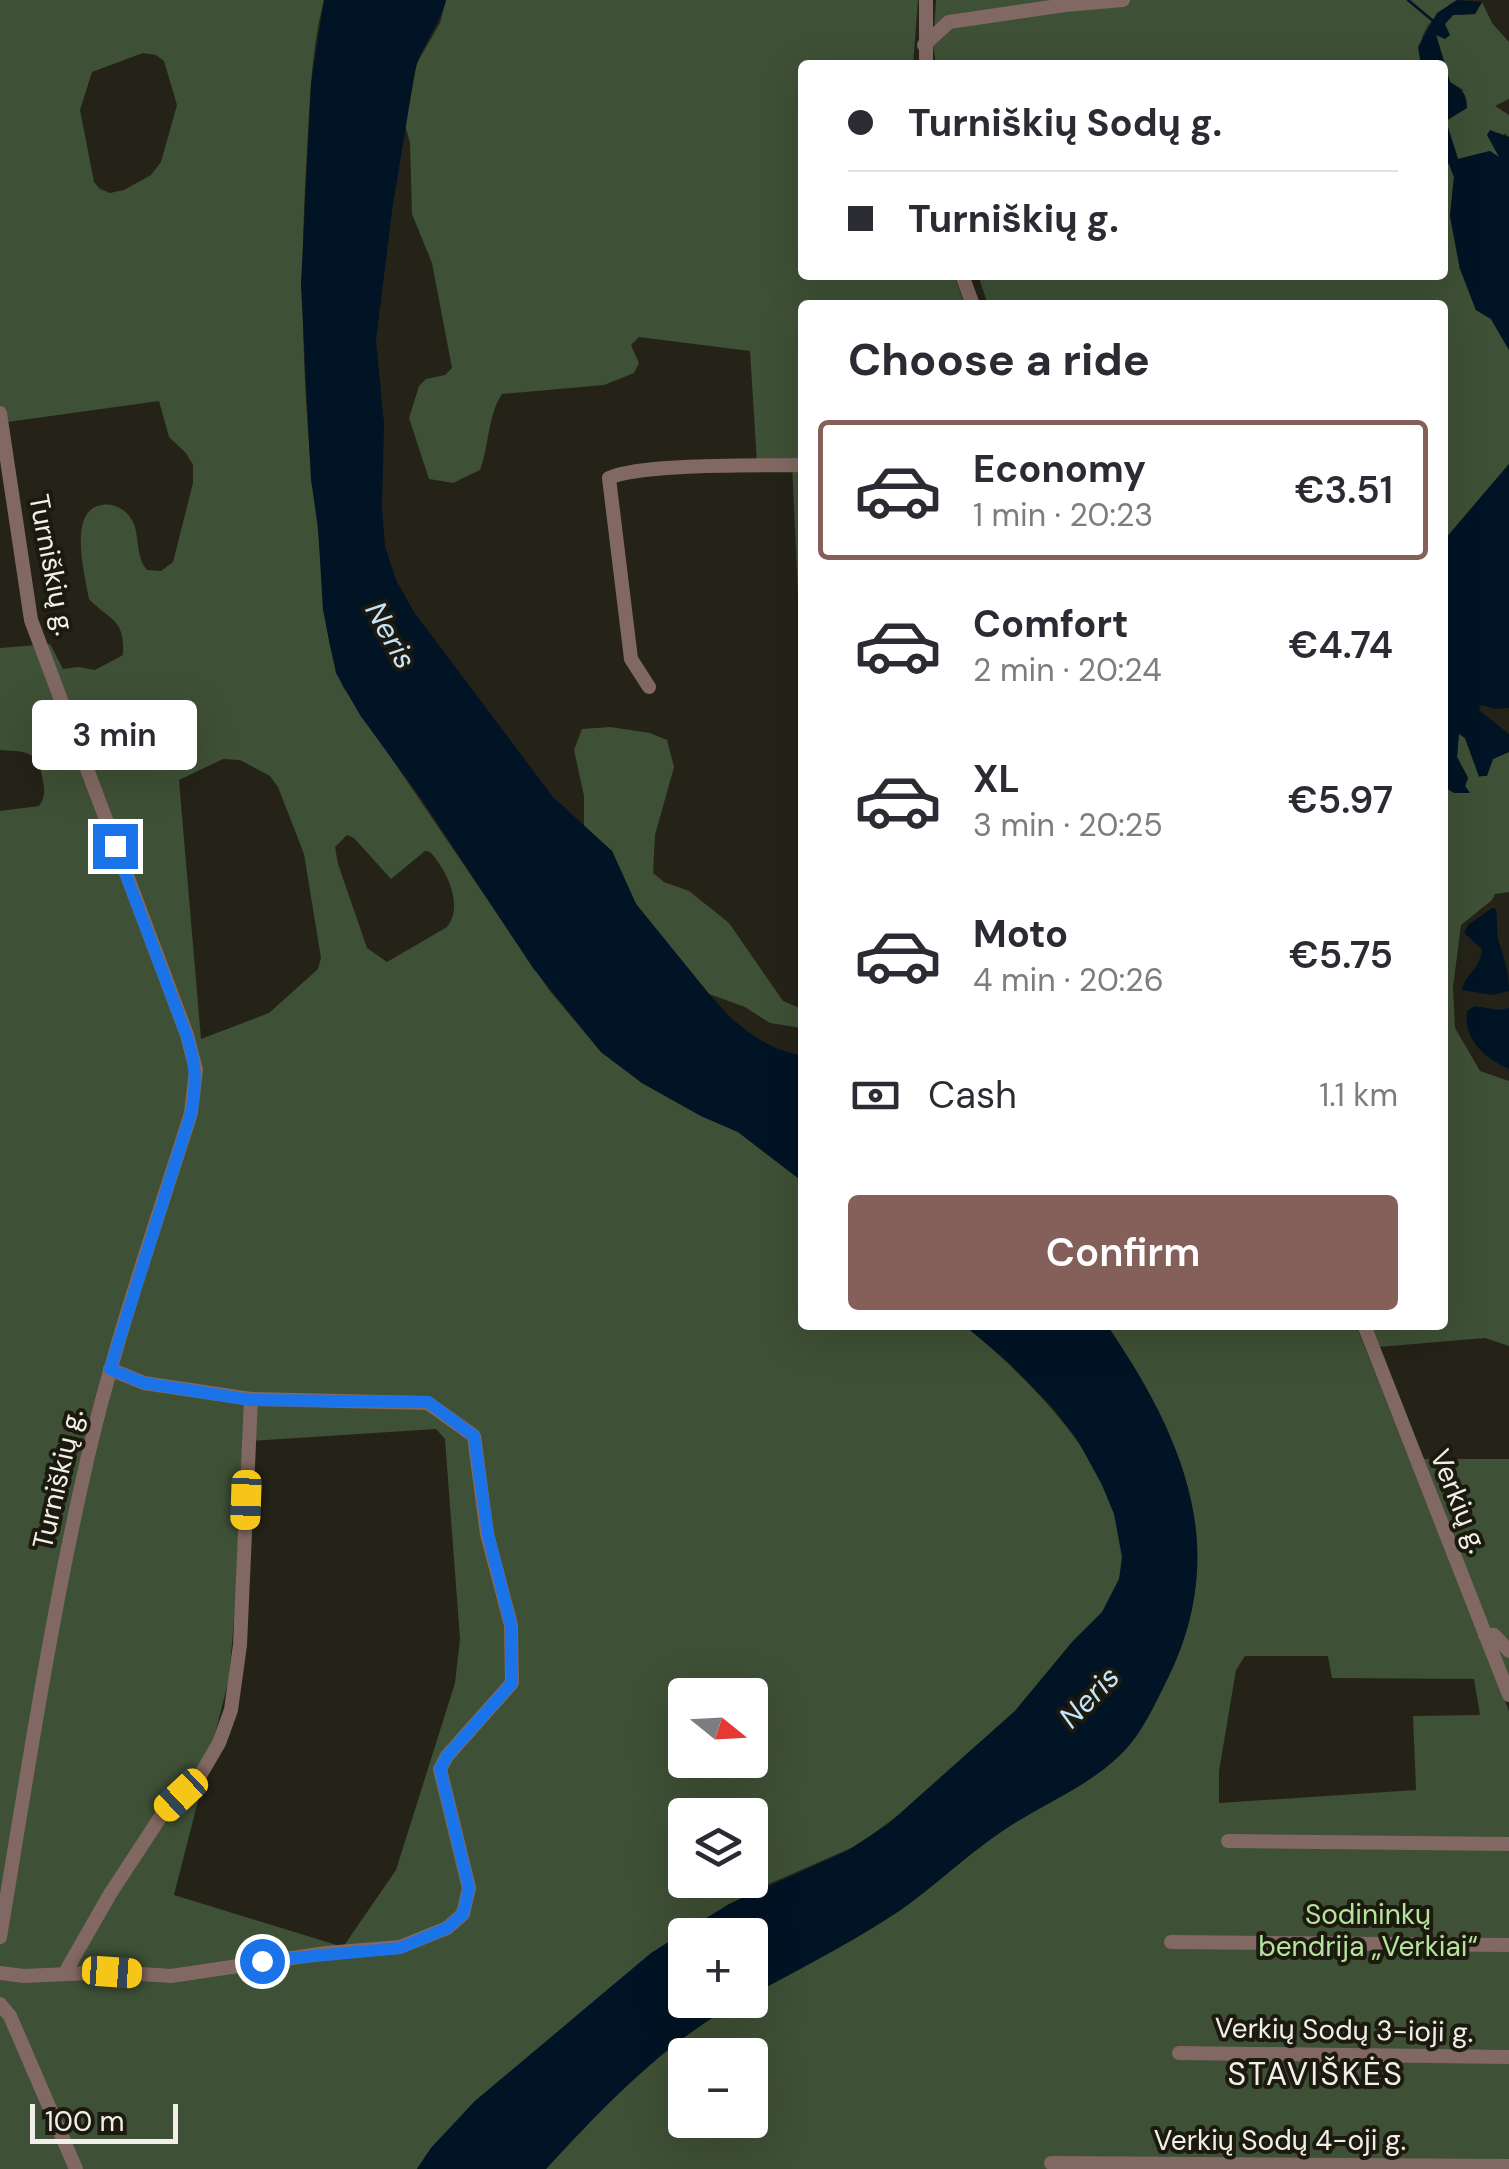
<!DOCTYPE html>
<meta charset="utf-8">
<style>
body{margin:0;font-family:"DM Sans",sans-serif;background:#f7f7f7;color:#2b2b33;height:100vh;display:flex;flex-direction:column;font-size:38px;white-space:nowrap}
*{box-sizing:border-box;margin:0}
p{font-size:32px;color:#7c7c81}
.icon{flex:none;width:55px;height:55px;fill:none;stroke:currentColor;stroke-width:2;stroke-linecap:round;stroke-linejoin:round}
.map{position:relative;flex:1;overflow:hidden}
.sheet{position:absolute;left:798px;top:300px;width:650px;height:1030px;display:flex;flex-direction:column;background:#fff;border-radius:10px;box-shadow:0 10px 40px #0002}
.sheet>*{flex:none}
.top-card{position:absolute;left:798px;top:60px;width:650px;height:220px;border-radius:10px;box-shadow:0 10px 40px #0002;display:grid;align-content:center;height:220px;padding:0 50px;background:#fff}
.needle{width:65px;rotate:108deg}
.controls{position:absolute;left:668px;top:1678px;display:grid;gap:20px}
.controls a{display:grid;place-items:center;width:100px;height:100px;border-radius:10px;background:#fff;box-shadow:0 10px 40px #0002;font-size:50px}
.scale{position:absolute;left:30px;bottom:25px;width:148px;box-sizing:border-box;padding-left:10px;border:5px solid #f1f0e8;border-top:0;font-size:28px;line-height:35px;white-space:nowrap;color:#f1f0e8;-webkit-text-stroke:8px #1c1a0f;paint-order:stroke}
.end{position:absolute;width:45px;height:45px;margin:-22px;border:12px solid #1a73e8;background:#fff;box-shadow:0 0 0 5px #fff}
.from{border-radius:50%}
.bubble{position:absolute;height:70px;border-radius:10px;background:#fff;box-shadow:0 10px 40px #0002;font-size:32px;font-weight:600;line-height:70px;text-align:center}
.car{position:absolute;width:30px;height:60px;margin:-30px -15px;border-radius:12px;box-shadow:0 0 8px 2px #0007;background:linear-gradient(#f5c518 24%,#345 0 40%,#f5c518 0 76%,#345 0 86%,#f5c518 0)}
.top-card b{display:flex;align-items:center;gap:35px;height:95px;font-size:38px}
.top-card b+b{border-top:2px solid #e1e1e2}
.top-card i{width:25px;height:25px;background:#2b2b33}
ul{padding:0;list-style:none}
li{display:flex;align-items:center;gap:30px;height:140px;margin:0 20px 15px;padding:0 30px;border:5px solid transparent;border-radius:10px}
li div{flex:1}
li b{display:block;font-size:38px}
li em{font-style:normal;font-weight:600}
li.active{border-color:#855f5a}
li>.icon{width:90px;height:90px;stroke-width:1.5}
h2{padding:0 50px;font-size:45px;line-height:120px}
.pay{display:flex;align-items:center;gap:25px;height:110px;padding:0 50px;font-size:38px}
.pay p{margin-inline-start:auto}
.action{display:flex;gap:20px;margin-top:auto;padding:20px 50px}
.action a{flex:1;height:115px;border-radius:10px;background:#855f5a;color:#fff;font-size:40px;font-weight:600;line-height:115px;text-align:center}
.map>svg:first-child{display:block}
.green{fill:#3e5035;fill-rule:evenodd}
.water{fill:#001425}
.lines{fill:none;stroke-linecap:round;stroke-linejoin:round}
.stream{stroke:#001425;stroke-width:2.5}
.minor{stroke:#826862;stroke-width:14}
.route{stroke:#1a73e8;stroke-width:12}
.labels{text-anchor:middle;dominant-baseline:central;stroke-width:8;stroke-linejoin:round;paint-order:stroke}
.street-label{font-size:28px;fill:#f1f0e8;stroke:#1c1a0f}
.park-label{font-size:28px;fill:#b4e49d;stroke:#1c1a0f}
.water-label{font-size:30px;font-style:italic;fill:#c5e2f8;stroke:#1c1a0f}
.quarter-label{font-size:32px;letter-spacing:2.5px;fill:#f1f0e8;stroke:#1c1a0f}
</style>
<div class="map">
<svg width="1509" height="2169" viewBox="0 0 1509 2169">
<rect width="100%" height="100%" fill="#252318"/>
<!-- green -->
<g class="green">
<path d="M0 0H324C311 49 310 101 307 151 299 276 302 399 317 523 324 579 320 634 343 687L549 990 601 1052 642 1083 701 1116 738 1132 802 1181V1325H964C1028 1377 1134 1480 1121 1570 1119 1586 1110 1599 1102 1613L1073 1641 1015 1711 900 1814 858 1845 753 1891 677 1935 475 2101 431 2148 417 2169H0V811L39 806C45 797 45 792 43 781 38 750 28 752 0 750V648L50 644 63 669 78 667 95 670 123 655C125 618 110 621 89 599 85 576 67 509 102 505 112 503 124 508 130 517 141 532 134 554 147 570L161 571 173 562 193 483V465L186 453 169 437 159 401 0 423ZM143 53 156 55 164 61 177 105 161 162 151 175 124 190 110 193 100 189 94 182 80 110 92 72ZM223 759 240 760 270 776 278 787 304 854 321 958 318 969 269 1013 201 1039 179 780ZM347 835 354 838 391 879 425 851 430 852C447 870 464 906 447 927L387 962 367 948 338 864 335 847ZM436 1429 445 1439 460 1639 455 1683 396 1870 343 1947 174 1895 229 1679 249 1441ZM685 1695H750V1760H685ZM685 1815H750V1880H685Z"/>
<path d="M446 0H918L913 65H802V275H954L965 305H802V682L792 464H757L750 351 639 337 631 345 639 363 634 373 604 385 502 394C488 414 489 447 480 470L453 483 429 479 409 418 419 386 426 379 445 375 452 368 432 263 412 214 410 143 405 125 417 63 440 23Z"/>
<path d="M936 0H1457C1432 16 1415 34 1421 65H936L933 46Z"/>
<polygon points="1482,2 1492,23 1509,42 1509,99 1495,106 1509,115 1509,137 1504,133 1501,160 1490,151 1458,159 1446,121 1463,90 1450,82 1436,34 1453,15 1475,14"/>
<polygon points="1443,160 1449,164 1454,177 1450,216 1460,269 1476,310 1491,319 1509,350 1509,464 1446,538 1443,547 1442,305 988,305 978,275 1442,275"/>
<polygon points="610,727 650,733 667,740 674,767 655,835 653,873 664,882 689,891 729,923 783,1001 802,1009 802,1028 770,1023 745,1007 709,994 636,904 612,851 584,827 584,796 574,750 582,729"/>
<polygon points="1442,733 1446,788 1469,792 1465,786 1468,778 1457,757 1458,733 1465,738 1479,777 1487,775 1493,759 1509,752 1509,892 1495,894 1492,900 1461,925 1453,987 1455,1028 1480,1071 1509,1081 1509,1346 1485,1338 1378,1347 1369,1325 1442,1325"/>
<path d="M1107 1325H1356L1509 1711V2169H546C606 2104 665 2042 742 2000H750V1996C801 1968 854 1942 902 1909 937 1884 968 1854 1004 1830 1041 1804 1087 1787 1119 1756 1141 1736 1154 1706 1167 1679 1233 1543 1182 1442 1107 1325ZM1245 1656H1328L1332 1678 1474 1679 1480 1715 1413 1716 1416 1790 1219 1803V1771L1236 1670ZM685 2055H750V2120H685Z"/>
<polygon points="1421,1459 1509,1459 1509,1679"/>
</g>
<!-- water -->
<g class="water">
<path d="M324 0H446C438 29 423 43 415 70L392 211 376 341 384 423 382 509 385 546 396 580 414 612 553 797 612 851 636 904 709 994 732 1019 755 1037 778 1049 802 1056V1181L738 1132 701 1116 642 1083 601 1052 533 968 422 800 360 715 336 673 323 610 318 526 311 480 301 285 311 84Z"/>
<path d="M1457 0 1482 2 1475 14 1453 15 1445 24 1450 35 1445 39 1436 35 1450 82C1462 90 1467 93 1467 108L1446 121 1458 159 1490 151 1499 157 1487 135 1490 130 1509 137V350L1491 319 1476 310 1460 269 1450 216 1454 177 1449 164 1443 160 1442 65H1421L1418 47 1437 13Z"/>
<polygon points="1509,464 1509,708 1495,709 1481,705 1479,710 1509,734 1509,752 1493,759 1487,776 1479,776 1465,738 1459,734 1457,757 1468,778 1465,786 1470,793 1454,793 1446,788 1442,733 1443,547 1446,538"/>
<path d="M1492 908 1496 909C1498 919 1496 934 1499 943 1505 960 1509 971 1509 991L1493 995 1462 990C1464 975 1481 969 1482 949L1464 933 1468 925Z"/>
<path d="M1475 1006 1499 1010 1509 1008V1069C1485 1058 1463 1040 1467 1011Z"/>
<path d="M964 1325H1107C1185 1439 1233 1554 1164 1686 1152 1710 1139 1738 1119 1756 1085 1789 1036 1807 998 1834 964 1857 935 1886 902 1909 854 1941 801 1968 750 1996V1935H685V2000H742C664 2043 606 2104 546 2169H417L431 2148 475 2101 651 1953 729 1904 847 1851 888 1824 1015 1711 1073 1641 1102 1612 1119 1579 1122 1557 1114 1514 1102 1485 1077 1439 1052 1407 1007 1361Z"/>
</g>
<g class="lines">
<!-- stream -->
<polyline class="stream" points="1408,0 1432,20"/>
<!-- minor -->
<g class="minor">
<polyline points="924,45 949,22 1065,5 1123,0"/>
<polyline points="926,65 926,0"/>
<polyline points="962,275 973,305"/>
<path d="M0 413 31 620 187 1035 196 1070 191 1113C155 1227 115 1340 88 1456 51 1615 27 1776 0 1937"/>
<path d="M649 687 631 659 609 478C640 463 762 466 802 465"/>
<polyline points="1364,1325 1509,1695"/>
<polyline points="1485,1635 1494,1635 1509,1651"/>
<polyline points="1228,1841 1509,1844"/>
<polyline points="1171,1942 1509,1945"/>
<polyline points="66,1971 110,1894 165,1810 198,1779 219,1743 231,1710 240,1645 251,1399"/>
<polyline points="0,1973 24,1976 112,1972 171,1976 326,1953 400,1947 447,1928 463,1914 469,1888 440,1769 447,1756 512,1683 511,1625 487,1534 474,1436 428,1403 251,1399 144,1383 110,1369"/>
<polyline points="0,2004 10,2016 76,2169"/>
<polyline points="1179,2053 1509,2057"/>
<polyline points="1051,2163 1509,2166"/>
</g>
</g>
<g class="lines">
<!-- route -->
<path class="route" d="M115 846 186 1034C196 1062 197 1084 191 1113L110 1369 144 1383 251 1400 428 1402 474 1436 488 1534 511 1625 512 1683 447 1756 440 1769 469 1888 463 1914 447 1928 400 1948 262 1961"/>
</g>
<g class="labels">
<!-- street labels -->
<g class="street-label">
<text transform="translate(52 565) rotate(79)">Turniškių g.</text>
<text transform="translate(58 1479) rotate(-77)">Turniškių g.</text>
<text transform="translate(1459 1501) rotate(68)">Verkių g.</text>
<text transform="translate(1344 2030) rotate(1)">Verkių Sodų 3-ioji g.</text>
<text x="1280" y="2140">Verkių Sodų 4-oji g.</text>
</g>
<!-- park labels -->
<g class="park-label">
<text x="1368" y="1914">Sodininkų<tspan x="1368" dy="32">bendrija „Verkiai“</tspan></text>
</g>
<!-- water labels -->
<g class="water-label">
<text transform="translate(391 635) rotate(61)">Neris</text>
<text transform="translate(1089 1697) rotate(-46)">Neris</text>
</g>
<!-- quarter labels -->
<g class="quarter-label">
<text x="1316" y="2074">STAVIŠKĖS</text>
</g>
</g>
</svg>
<div class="controls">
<a><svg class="needle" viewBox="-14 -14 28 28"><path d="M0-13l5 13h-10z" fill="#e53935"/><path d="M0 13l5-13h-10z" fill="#7c7c81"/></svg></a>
<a><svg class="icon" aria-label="layers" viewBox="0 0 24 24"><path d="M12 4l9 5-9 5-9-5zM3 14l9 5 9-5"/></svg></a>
<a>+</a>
<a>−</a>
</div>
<div class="scale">100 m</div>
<i class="end from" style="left:262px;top:1961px"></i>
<i class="end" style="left:115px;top:846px"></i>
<div class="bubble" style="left:32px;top:700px;width:165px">3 min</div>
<i class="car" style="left:246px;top:1500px;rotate:182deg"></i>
<i class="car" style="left:181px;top:1795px;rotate:227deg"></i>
<i class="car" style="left:112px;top:1972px;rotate:94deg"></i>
<div class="top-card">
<b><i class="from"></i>Turniškių Sodų g.</b>
<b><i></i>Turniškių g.</b>
</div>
<section class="sheet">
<h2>Choose a ride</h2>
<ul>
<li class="active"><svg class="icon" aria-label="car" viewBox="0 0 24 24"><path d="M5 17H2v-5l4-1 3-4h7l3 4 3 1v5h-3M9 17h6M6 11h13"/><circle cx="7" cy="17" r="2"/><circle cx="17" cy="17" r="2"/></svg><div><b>Economy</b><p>1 min · 20:23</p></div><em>€3.51</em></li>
<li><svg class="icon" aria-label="car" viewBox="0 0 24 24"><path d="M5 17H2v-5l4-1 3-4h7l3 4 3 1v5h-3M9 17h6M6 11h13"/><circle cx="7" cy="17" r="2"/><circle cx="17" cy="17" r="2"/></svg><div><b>Comfort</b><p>2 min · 20:24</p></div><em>€4.74</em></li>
<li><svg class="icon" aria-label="car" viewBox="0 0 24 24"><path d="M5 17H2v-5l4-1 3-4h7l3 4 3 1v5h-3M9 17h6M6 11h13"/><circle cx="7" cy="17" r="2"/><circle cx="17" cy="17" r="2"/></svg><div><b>XL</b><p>3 min · 20:25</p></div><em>€5.97</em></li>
<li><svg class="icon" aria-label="car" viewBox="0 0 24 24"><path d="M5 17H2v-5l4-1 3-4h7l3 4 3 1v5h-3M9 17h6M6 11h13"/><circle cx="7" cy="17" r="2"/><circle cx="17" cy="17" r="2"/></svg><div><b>Moto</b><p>4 min · 20:26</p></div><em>€5.75</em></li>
</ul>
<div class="pay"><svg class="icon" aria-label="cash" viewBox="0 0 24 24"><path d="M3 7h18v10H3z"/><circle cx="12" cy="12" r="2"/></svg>Cash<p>1.1 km</p></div>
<div class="action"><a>Confirm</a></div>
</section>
</div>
